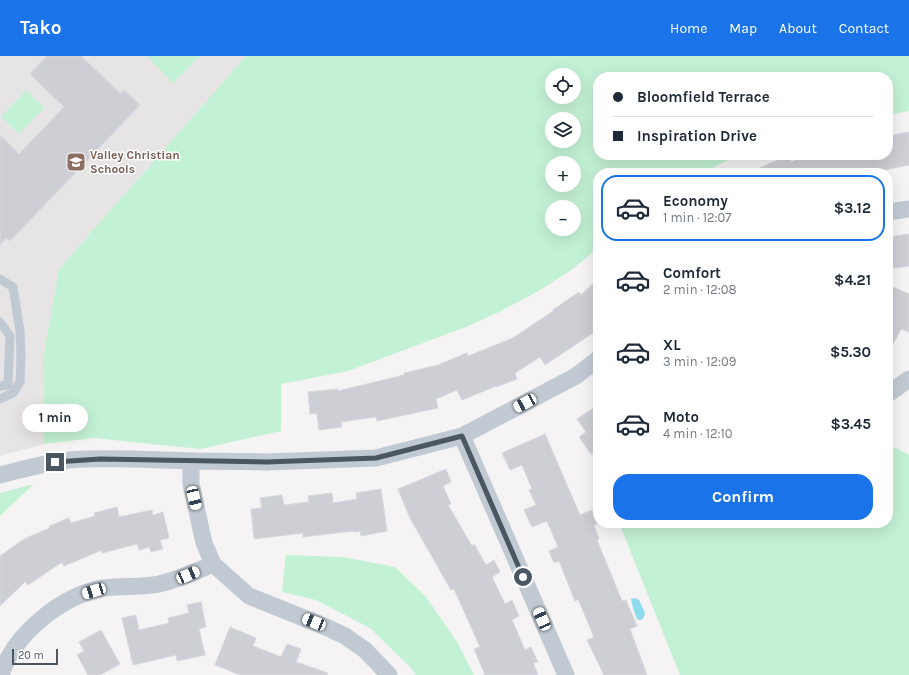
<!DOCTYPE html>
<meta charset="utf-8">
<style>
body{margin:0;font-family:Karla,sans-serif;background:#f2f2f3;color:#1f2937;height:100vh;display:flex;flex-direction:column;font-size:15px;white-space:nowrap}
*{box-sizing:border-box;margin:0}
p{font-size:13px;color:#747a83}
.icon{flex:none;width:22px;height:22px;fill:none;stroke:currentColor;stroke-width:2;stroke-linecap:round;stroke-linejoin:round}
.map{position:relative;flex:1;overflow:hidden}
.sheet{position:absolute;left:593px;top:112px;width:300px;height:360px;display:flex;flex-direction:column;background:#fff;border-radius:16px;box-shadow:0 4px 16px #0002}
.sheet>*{flex:none}
.banner{position:absolute;left:593px;top:16px;width:300px;height:88px;border-radius:16px;box-shadow:0 4px 16px #0002;display:grid;align-content:center;height:88px;padding:0 20px;background:#fff}
.fabs{position:absolute;left:545px;top:12px;display:grid;gap:8px}
.fabs a{display:grid;place-items:center;width:36px;height:36px;border-radius:50%;background:#fff;box-shadow:0 4px 16px #0002;font-size:20px}
.scale{position:absolute;left:12px;bottom:10px;width:46px;box-sizing:border-box;padding-left:4px;border:2px solid #4a5661;border-top:0;font-size:11px;line-height:14px;white-space:nowrap;color:#4a5661;-webkit-text-stroke:3px #fff;paint-order:stroke}
.end{position:absolute;width:18px;height:18px;margin:-9px;border:5px solid #4a5661;background:#fff;box-shadow:0 0 0 2px #fff}
.from{border-radius:50%}
.bubble{position:absolute;height:28px;border-radius:14px;background:#fff;box-shadow:0 4px 16px #0002;font-size:13px;font-weight:700;line-height:28px;text-align:center}
.car{position:absolute;width:12px;height:24px;margin:-12px -6px;border-radius:5px;box-shadow:0 0 3px 1px #0007;background:linear-gradient(#fff 24%,#345 0 40%,#fff 0 76%,#345 0 86%,#fff 0)}
.banner b{display:flex;align-items:center;gap:14px;height:38px;font-size:15px}
.banner b+b{border-top:1px solid #e0e1e3}
.banner i{width:10px;height:10px;background:#1f2937}
ul{padding:7px 0 0;list-style:none}
li{display:flex;align-items:center;gap:12px;height:66px;margin:0 8px 6px;padding:0 12px;border:2px solid transparent;border-radius:16px}
li div{flex:1}
li b{display:block;font-size:15px}
li em{font-style:normal;font-weight:700}
li.selected{border-color:#1a73e8}
li>.icon{width:36px;height:36px;stroke-width:1.5}
.primary-button{display:flex;gap:8px;margin-top:auto;padding:8px 20px}
.primary-button a{flex:1;height:46px;border-radius:16px;background:#1a73e8;color:#fff;font-size:16px;font-weight:700;line-height:46px;text-align:center}
header{display:flex;align-items:center;gap:24px;box-sizing:border-box;height:56px;padding:0 20px;background:#1a73e8;color:#fff}
header strong{font-size:19px}
nav{display:flex;gap:22px;margin-inline-start:auto;font-size:14px}
.map>svg:first-child{display:block}
.education{fill:#e6e4e5}
.green{fill:#c3f1d5;fill-rule:evenodd}
.water{fill:#90daee}
.building{fill:#cdcfd5;stroke:#d7d9de}
.lines{fill:none;stroke-linecap:round;stroke-linejoin:round}
.service{stroke:#c1cad2;stroke-width:9}
.minor{stroke:#c1cad2;stroke-width:17}
.route{stroke:#4a5661;stroke-width:5}
.labels{text-anchor:middle;dominant-baseline:central;stroke-width:3;stroke-linejoin:round;paint-order:stroke}
.education-label{font-size:12px;font-weight:bold;fill:#785e54;stroke:#fff;text-anchor:start}
</style>
<header>
<strong>Tako</strong>
<nav><a>Home</a><a>Map</a><a>About</a><a>Contact</a></nav>
</header>
<div class="map">
<svg width="909" height="619" viewBox="0 0 909 619">
<rect width="100%" height="100%" fill="#f5f3f3"/>
<!-- education -->
<polygon class="education" points="0,0 246,0 59,213 43,303 44,388 0,400"/>
<!-- green -->
<g class="green">
<polygon points="147,0 200,0 173,27"/>
<path d="M246 0H909V55L888 59V21H598V99H738L703 117H598V192L570 215 535 237 501 255 466 271 348 315 281 328V375L200 393 94 382 44 388 43 303 59 213ZM552 19H574V41H552ZM552 63H574V85H552ZM552 107H574V129H552ZM552 151H574V173H552Z"/>
<polygon points="26,34 44,52 19,78 1,61"/>
<polygon points="888,388 909,399 909,619 680,619 619,467 888,467"/>
<polygon points="34,428 0,460 0,437"/>
<polygon points="286,499 343,501 395,511 426,541 457,586 474,619 416,619 411,612 370,572 316,544 282,536"/>
</g>
<!-- water -->
<path class="water" d="M635 542 639 544 645 557 643 563 640 564 637 563C635 558 632 549 631 543Z"/>
<!-- building -->
<g class="building">
<polygon points="47,0 81,0 121,38 124,34 140,49 10,185 6,182 0,189 0,79 19,98 64,51 30,18"/>
<polygon points="909,76 909,109 884,114 884,117 751,117 768,108 789,100 791,106 809,99 888,99 888,80"/>
<polygon points="909,178 909,210 888,213 888,181"/>
<polygon points="598,223 598,265 592,269 596,275 545,309 540,301 515,317 517,323 496,331 496,330 462,344 457,334 436,343 438,352 377,365 376,361 341,366 342,371 319,374 317,357 310,358 308,336 338,333 338,335 404,319 404,317 438,309 467,297 468,300 513,282 553,255 553,254 579,236 581,239"/>
<polygon points="891,230 909,238 909,276 901,273 888,298 888,237"/>
<polygon points="598,349 598,394 597,394 591,398 579,381 586,376 577,363"/>
<polygon points="545,378 580,459 592,454 598,467 594,469 599,483 597,484 622,545 626,544 637,570 630,573 647,619 604,619 587,584 594,581 578,543 575,545 559,505 554,507 549,495 558,491 547,465 532,471 524,454 536,449 529,434 532,433 522,409 510,414 502,397"/>
<polygon points="446,413 451,426 443,430 451,448 448,449 472,490 474,488 486,509 494,504 500,516 492,521 505,548 512,544 519,560 512,564 525,594 531,591 538,606 533,607 538,619 485,619 474,593 480,591 454,533 451,534 410,462 398,433"/>
<polygon points="381,433 387,475 361,480 360,475 354,476 353,475 303,481 303,477 254,483 251,453 262,452 260,442 282,439 284,449 309,446 308,440 332,437 333,447 357,443 356,437"/>
<polygon points="117,451 119,461 152,454 153,459 163,456 169,482 160,484 163,493 151,496 149,491 139,494 137,488 102,497 102,494 64,510 62,506 28,529 25,526 0,550 0,500 24,483 50,472 49,470 69,462 71,467 95,460 94,457"/>
<polygon points="201,546 206,571 199,573 205,599 177,605 176,599 133,609 122,562 136,559 139,574 169,567 168,562 189,557 187,549"/>
<polygon points="230,571 256,582 253,590 281,601 287,588 301,593 296,606 328,617 327,619 240,619 215,609"/>
<polygon points="101,574 120,608 100,619 88,619 77,599 84,595 79,586"/>
</g>
<g class="lines">
<!-- service -->
<g class="service">
<polyline points="0,223 13,231 20,275 21,300 20,326 13,337 0,343"/>
<polyline points="0,266 10,280 8,329 0,330"/>
</g>
<!-- minor -->
<g class="minor">
<polyline points="888,156 909,153"/>
<polyline points="888,338 909,323"/>
<polyline points="462,380 566,619"/>
<path d="M0 419C23 413 45 407 69 404 109 401 151 404 191 405"/>
<path d="M1 619C14 578 62 539 104 532 122 529 141 532 159 528 177 524 195 516 213 508"/>
<polyline points="389,619 365,594 345,580 326,571 249,540 213,508 204,487 191,428 191,405 267,406 376,402 462,380 576,320 598,303"/>
</g>
</g>
<g class="lines">
<!-- route -->
<polyline class="route" points="55,406 100,403 267,406 376,402 462,380 523,521"/>
</g>
<!-- icons -->
<defs>
<g id="school-square" transform="scale(1)"><rect x="-9" y="-9" width="18" height="18" rx="4" fill="#8d6e63" stroke="#fff"/><path d="M0-5L7-2L0 1L-7-2ZM-4 1L0 2.5L4 1V4Q0 6-4 4Z" fill="#fff"/></g>
</defs>
<g fill-rule="evenodd">
<use href="#school-square" x="76" y="106"/>
</g>
<g class="labels">
<!-- education labels -->
<g class="education-label">
<text x="90" y="99">Valley Christian<tspan x="90" dy="14">Schools</tspan></text>
</g>
</g>
</svg>
<div class="fabs">
<a><svg class="icon" aria-label="locate" viewBox="0 0 24 24"><circle cx="12" cy="12" r="6"/><path d="M12 2v4M12 18v4M2 12h4M18 12h4"/></svg></a>
<a><svg class="icon" aria-label="layers" viewBox="0 0 24 24"><path d="M12 4l9 5-9 5-9-5zM3 14l9 5 9-5"/></svg></a>
<a>+</a>
<a>−</a>
</div>
<div class="scale">20 m</div>
<i class="end from" style="left:523px;top:521px"></i>
<i class="end" style="left:55px;top:406px"></i>
<div class="bubble" style="left:22px;top:348px;width:66px">1 min</div>
<i class="car" style="left:525px;top:347px;rotate:242deg"></i>
<i class="car" style="left:194px;top:442px;rotate:167deg"></i>
<i class="car" style="left:188px;top:519px;rotate:67deg"></i>
<i class="car" style="left:94px;top:535px;rotate:253deg"></i>
<i class="car" style="left:542px;top:563px;rotate:336deg"></i>
<i class="car" style="left:314px;top:566px;rotate:292deg"></i>
<div class="banner">
<b><i class="from"></i>Bloomfield Terrace</b>
<b><i></i>Inspiration Drive</b>
</div>
<section class="sheet">
<ul>
<li class="selected"><svg class="icon" aria-label="car" viewBox="0 0 24 24"><path d="M5 17H2v-5l4-1 3-4h7l3 4 3 1v5h-3M9 17h6M6 11h13"/><circle cx="7" cy="17" r="2"/><circle cx="17" cy="17" r="2"/></svg><div><b>Economy</b><p>1 min · 12:07</p></div><em>$3.12</em></li>
<li><svg class="icon" aria-label="car" viewBox="0 0 24 24"><path d="M5 17H2v-5l4-1 3-4h7l3 4 3 1v5h-3M9 17h6M6 11h13"/><circle cx="7" cy="17" r="2"/><circle cx="17" cy="17" r="2"/></svg><div><b>Comfort</b><p>2 min · 12:08</p></div><em>$4.21</em></li>
<li><svg class="icon" aria-label="car" viewBox="0 0 24 24"><path d="M5 17H2v-5l4-1 3-4h7l3 4 3 1v5h-3M9 17h6M6 11h13"/><circle cx="7" cy="17" r="2"/><circle cx="17" cy="17" r="2"/></svg><div><b>XL</b><p>3 min · 12:09</p></div><em>$5.30</em></li>
<li><svg class="icon" aria-label="car" viewBox="0 0 24 24"><path d="M5 17H2v-5l4-1 3-4h7l3 4 3 1v5h-3M9 17h6M6 11h13"/><circle cx="7" cy="17" r="2"/><circle cx="17" cy="17" r="2"/></svg><div><b>Moto</b><p>4 min · 12:10</p></div><em>$3.45</em></li>
</ul>
<div class="primary-button"><a>Confirm</a></div>
</section>
</div>
